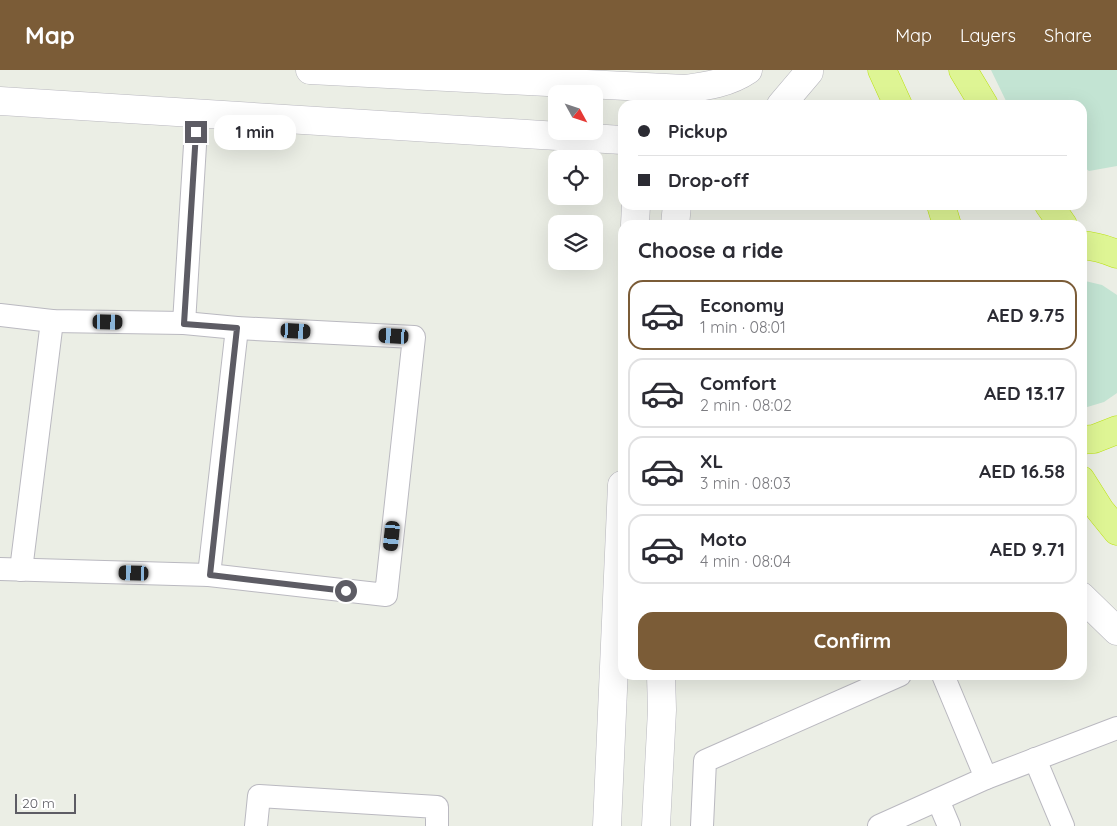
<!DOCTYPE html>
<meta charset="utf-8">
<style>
body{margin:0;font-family:Quicksand,sans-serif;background:#f2f2f3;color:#2b2b33;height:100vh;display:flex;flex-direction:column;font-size:19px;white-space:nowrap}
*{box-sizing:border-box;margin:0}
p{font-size:16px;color:#7c7c81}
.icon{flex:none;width:28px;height:28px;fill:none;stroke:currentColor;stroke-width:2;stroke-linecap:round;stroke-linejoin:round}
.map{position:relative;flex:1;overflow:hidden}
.drawer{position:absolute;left:618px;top:150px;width:469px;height:460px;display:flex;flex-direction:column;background:#fff;border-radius:15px;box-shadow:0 5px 20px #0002}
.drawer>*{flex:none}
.top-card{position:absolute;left:618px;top:30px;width:469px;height:110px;border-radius:15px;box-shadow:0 5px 20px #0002;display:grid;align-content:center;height:110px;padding:0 20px;background:#fff}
.needle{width:32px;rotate:130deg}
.controls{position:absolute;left:548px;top:15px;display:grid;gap:10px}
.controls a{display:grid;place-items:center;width:55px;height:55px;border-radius:10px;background:#fff;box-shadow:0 5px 20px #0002;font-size:25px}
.scale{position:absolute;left:15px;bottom:12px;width:61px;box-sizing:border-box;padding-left:5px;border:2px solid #5d5c64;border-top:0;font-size:14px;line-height:18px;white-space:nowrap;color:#5d5c64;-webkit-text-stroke:4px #fff;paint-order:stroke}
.end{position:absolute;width:22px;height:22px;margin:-11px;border:6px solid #5d5c64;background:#fff;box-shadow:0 0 0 2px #fff}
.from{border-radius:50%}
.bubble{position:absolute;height:35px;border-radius:15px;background:#fff;box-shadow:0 5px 20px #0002;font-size:16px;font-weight:700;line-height:35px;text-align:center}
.car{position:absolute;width:15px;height:30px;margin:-15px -8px;border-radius:6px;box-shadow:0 0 4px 1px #0007;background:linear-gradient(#222 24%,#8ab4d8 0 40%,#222 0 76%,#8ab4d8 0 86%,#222 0)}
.top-card b{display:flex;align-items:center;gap:18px;height:48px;font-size:19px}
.top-card b+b{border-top:1px solid #e1e1e2}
.top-card i{width:12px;height:12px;background:#2b2b33}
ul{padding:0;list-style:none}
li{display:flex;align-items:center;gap:15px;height:70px;margin:0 10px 8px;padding:0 10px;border:2px solid #e1e1e2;border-radius:15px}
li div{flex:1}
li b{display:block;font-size:19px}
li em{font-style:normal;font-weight:700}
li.selected{border-color:#7b5c37}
li>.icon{width:45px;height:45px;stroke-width:1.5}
h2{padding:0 20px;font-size:22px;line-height:60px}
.action{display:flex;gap:10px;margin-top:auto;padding:10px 20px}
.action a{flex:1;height:58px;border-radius:15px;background:#7b5c37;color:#fff;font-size:20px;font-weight:700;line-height:58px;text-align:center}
header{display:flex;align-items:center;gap:30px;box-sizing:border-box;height:70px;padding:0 25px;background:#7b5c37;color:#fff}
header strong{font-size:24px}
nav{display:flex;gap:28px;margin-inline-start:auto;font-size:18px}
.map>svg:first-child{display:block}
.green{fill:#c3e4d3}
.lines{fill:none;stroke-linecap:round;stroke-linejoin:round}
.street-casing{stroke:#bab9c0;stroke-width:24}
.secondary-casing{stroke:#b9b8bf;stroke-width:29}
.highway-casing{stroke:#bbe210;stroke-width:29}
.street{stroke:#fff;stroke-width:22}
.secondary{stroke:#fff;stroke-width:28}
.highway{stroke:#def594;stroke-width:28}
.route{stroke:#5d5c64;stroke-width:6}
</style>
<header>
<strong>Map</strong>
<nav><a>Map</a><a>Layers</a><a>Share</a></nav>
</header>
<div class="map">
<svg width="1117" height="756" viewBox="0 0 1117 756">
<rect width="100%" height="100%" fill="#ebeee5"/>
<!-- green -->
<g class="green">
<polygon points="991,0 1117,0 1117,96 1089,101 1081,95 1081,35 1010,35 1007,33"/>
<polygon points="1081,210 1102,215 1117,225 1117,323 1104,332 1084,338 1081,338"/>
</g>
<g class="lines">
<!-- street casing -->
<g class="street-casing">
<g id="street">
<polyline points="0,245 52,251 184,253 237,258 414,267 386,525 209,505 0,499"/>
<polyline points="184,253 197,43"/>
<polyline points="21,500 52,251"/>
<polyline points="209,505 237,258"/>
<polyline points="1035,689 1063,756"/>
<polyline points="986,708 1117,658"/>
<polyline points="938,730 949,756"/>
<polyline points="256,756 259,726 437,737 437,756"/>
<polyline points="702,756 705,691 900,605"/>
<polyline points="879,756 986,708 943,605"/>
</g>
</g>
<!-- secondary casing -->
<g class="secondary-casing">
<g id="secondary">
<path d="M310 0 685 19C707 16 729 13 748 0"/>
<polyline points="0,31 622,70"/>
<polyline points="781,35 809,2 809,0"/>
<polyline points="635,155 636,135"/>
<polyline points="675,155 677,135"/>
<polyline points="1081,526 1117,561"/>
<polyline points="607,756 622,415"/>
<polyline points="656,756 662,640 661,605"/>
</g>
</g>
<!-- highway casing -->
<g class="highway-casing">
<g id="highway">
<polyline points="882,0 898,35"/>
<polyline points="963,0 984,35"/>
<polyline points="941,135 947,155"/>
<polyline points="1049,135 1063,155"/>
<path d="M1081 175C1094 176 1105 179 1117 184"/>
<polyline points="1081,370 1094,369 1117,360"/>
<polyline points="1081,410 1100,440 1117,461"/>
</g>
</g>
<!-- street -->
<use href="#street" class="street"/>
<!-- secondary -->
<use href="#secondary" class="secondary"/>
<!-- highway -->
<use href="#highway" class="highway"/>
</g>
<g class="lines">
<!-- route -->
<polyline class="route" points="196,62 184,254 237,258 210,505 346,521"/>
</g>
</svg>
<div class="controls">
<a><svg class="needle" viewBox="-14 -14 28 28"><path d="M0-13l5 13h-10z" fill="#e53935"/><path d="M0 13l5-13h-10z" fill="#7c7c81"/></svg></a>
<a><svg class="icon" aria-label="locate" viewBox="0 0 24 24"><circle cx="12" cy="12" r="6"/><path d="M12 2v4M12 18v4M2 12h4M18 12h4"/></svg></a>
<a><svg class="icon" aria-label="layers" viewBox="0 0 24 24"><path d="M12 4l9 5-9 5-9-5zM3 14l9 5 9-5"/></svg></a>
</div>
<div class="scale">20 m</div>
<i class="end from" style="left:346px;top:521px"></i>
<i class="end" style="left:196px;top:62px"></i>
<div class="bubble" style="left:214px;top:45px;width:82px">1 min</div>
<i class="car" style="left:108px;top:252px;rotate:91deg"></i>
<i class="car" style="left:296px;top:261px;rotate:93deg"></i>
<i class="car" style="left:394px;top:266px;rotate:273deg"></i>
<i class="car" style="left:392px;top:466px;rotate:186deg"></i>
<i class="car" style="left:134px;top:503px;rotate:272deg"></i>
<div class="top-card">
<b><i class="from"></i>Pickup</b>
<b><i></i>Drop-off</b>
</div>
<section class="drawer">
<h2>Choose a ride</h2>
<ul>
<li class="selected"><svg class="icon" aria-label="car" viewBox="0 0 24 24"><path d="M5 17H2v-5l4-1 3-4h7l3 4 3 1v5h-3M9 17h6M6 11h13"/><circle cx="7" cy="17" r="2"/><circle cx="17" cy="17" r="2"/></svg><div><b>Economy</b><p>1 min · 08:01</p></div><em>AED 9.75</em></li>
<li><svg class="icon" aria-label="car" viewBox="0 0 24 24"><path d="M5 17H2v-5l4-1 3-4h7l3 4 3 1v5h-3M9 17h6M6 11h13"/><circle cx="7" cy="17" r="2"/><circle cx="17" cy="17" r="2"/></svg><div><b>Comfort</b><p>2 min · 08:02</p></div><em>AED 13.17</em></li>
<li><svg class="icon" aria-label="car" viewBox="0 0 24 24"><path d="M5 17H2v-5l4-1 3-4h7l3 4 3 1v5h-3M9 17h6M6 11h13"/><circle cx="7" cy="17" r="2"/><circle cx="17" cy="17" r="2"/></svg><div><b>XL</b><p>3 min · 08:03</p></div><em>AED 16.58</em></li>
<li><svg class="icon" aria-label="car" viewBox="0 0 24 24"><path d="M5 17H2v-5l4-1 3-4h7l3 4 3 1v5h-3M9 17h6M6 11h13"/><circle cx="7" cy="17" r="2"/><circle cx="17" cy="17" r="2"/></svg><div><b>Moto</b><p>4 min · 08:04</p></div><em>AED 9.71</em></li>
</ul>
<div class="action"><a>Confirm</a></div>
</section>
</div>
